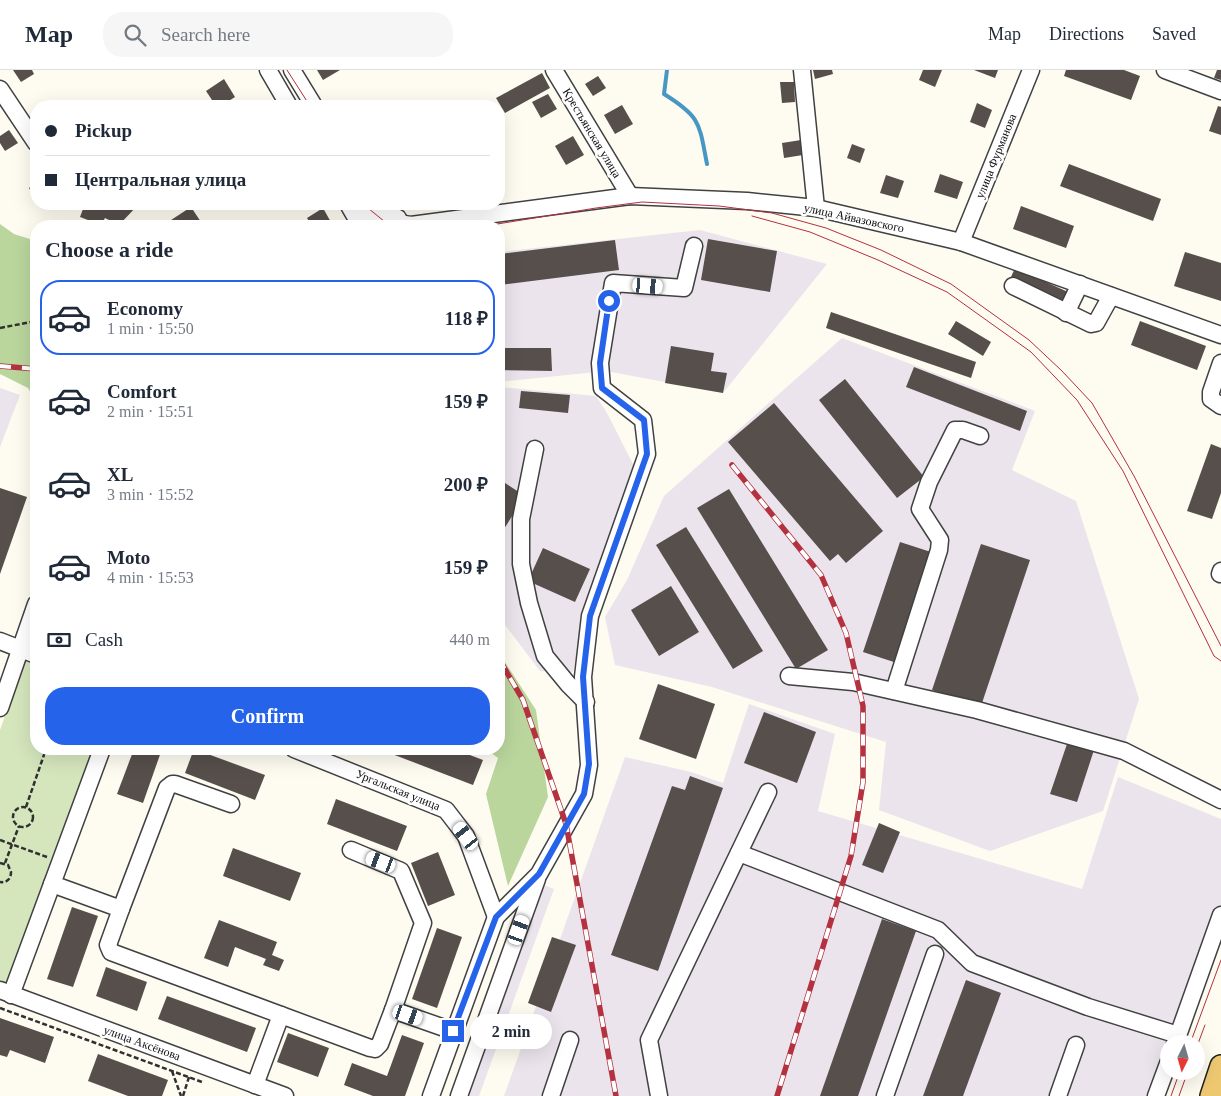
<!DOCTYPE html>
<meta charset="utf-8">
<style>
body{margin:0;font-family:"Times New Roman",serif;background:#f6f6f7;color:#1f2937;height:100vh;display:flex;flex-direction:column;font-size:19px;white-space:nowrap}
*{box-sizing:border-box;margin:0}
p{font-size:16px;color:#747a83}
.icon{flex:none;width:28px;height:28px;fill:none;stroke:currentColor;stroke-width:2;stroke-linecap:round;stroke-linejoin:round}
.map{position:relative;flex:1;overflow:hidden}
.details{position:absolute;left:30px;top:150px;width:475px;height:535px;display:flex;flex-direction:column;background:#fff;border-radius:20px;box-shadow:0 5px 20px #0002}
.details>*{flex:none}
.banner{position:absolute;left:30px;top:30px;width:475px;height:110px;border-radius:20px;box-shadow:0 5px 20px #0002;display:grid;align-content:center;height:110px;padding:0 15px;background:#fff}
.needle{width:32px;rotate:185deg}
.tools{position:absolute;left:1160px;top:965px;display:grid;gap:10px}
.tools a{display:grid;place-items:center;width:45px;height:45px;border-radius:50%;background:#fff;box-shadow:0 5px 20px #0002;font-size:25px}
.end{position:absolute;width:22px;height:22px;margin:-11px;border:6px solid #2563eb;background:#fff;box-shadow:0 0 0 2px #fff}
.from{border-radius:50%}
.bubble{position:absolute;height:35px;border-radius:18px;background:#fff;box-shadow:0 5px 20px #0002;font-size:16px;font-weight:800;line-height:35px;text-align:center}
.car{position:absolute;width:15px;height:30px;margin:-15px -8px;border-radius:6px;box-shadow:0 0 4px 1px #0007;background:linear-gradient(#fff 24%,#345 0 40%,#fff 0 76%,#345 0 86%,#fff 0)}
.banner b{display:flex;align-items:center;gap:18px;height:48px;font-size:19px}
.banner b+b{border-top:1px solid #e0e1e3}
.banner i{width:12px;height:12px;background:#1f2937}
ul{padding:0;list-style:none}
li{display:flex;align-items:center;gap:15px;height:75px;margin:0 10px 8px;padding:0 5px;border:2px solid transparent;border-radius:20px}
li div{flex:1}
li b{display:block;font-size:19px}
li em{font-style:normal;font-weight:800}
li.current{border-color:#2563eb}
li>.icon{width:45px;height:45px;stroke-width:1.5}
h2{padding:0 15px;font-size:22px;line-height:60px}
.pay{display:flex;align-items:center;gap:12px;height:55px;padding:0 15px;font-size:19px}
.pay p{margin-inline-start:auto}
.primary-button{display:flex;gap:10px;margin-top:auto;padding:10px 15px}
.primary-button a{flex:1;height:58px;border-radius:20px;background:#2563eb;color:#fff;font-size:20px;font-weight:800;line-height:58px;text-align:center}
header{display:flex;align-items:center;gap:30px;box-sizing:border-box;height:70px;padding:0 25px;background:#fff;border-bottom:1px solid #e0e1e3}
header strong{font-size:24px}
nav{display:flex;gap:28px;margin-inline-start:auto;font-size:18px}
.search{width:350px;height:45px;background:#f6f6f7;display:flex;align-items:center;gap:12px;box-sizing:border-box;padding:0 18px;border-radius:20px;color:#747a83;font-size:19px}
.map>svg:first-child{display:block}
.industrial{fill:#ebe4ec}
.green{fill:#d5e6bd}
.forest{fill:#bad69d}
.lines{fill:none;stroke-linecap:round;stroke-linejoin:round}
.stream{stroke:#4698c3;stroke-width:4}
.building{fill:#564f4c}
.minor-casing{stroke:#414141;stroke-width:19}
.major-casing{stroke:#1f1f1f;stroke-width:24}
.path{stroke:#303030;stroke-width:2.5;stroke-dasharray:5 2.5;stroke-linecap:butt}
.minor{stroke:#fff;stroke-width:16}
.major{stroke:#eec871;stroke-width:21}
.tram{stroke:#b4313f;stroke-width:1}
.rail-casing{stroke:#b4313f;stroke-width:5.5}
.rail{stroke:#fff;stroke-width:4;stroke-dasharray:11;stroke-linecap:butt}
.route{stroke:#2563eb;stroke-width:6}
.labels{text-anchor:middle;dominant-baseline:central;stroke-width:5;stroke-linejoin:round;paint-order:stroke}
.street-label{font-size:12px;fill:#0e0e0e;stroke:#fff}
</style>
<header>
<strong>Map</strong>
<div class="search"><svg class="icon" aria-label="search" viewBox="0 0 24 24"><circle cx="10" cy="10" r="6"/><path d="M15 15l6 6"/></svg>Search here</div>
<nav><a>Map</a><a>Directions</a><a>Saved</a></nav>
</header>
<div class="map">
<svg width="1221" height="1026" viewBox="0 0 1221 1026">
<rect width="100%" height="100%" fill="#fefbf1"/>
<!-- industrial -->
<g class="industrial">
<polygon points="700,160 827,194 723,323 606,301 499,312 499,182"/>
<polygon points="842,268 1035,341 1012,400 1076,431 1139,629 1103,741 990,781 879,740 886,672 712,617 615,595 605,547 627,510 664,426"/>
<polygon points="499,317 596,326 607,343 635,398 584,547 573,602 540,601 499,547"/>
<polygon points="0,318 20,325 0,377"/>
<polygon points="749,634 835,664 818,741 1082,819 1118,707 1221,749 1221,839 1169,974 1169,982 1153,1026 504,1026 625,687 691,702 723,713"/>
<polygon points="527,809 554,819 479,1026 449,1026"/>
</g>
<!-- green -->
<polygon class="green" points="25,591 36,595 36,679 94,679 8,915 0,913 0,660"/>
<!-- forest -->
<g class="forest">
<polygon points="0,154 14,164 36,171 36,331 28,318 0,304"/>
<polygon points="499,583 536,640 548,727 508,816 486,724 498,688 486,679 499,679"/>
</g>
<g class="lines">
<!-- stream -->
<path class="stream" d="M667 0 664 24C701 47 699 53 707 94"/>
</g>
<!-- building -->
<g class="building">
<polygon points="13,0 32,0 34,4 21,12"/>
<polygon points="317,0 340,0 323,10"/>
<polygon points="813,0 832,0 833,4 815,9"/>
<polygon points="923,0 942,0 935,17 919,10"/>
<polygon points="974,0 998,0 995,8"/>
<polygon points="1066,0 1124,0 1140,6 1131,30 1064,6"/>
<polygon points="1217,0 1221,0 1221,10 1214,8"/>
<polygon points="542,3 550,18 505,43 496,28"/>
<polygon points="598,6 606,18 593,26 585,14"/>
<polygon points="224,9 235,27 221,36 216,36 206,21"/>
<polygon points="780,12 794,12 795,32 782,33"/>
<polygon points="548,24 557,39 541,48 532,32"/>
<polygon points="977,33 992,40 985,58 970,52"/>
<polygon points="622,35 633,54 615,64 604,45"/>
<polygon points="1218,36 1221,37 1221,65 1209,61"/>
<polygon points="9,60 18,73 5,81 0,73 0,66"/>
<polygon points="573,66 584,85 566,95 555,76"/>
<polygon points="801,70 803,85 784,88 782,73"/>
<polygon points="852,74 865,79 860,93 847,88"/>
<polygon points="1069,94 1161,129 1153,151 1060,116"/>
<polygon points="940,104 963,112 957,129 934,122"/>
<polygon points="886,105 904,111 898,128 880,123"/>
<polygon points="36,113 36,130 29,118"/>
<polygon points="73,134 136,134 138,135 119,155 105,148 101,155 80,147 83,139"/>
<polygon points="1021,136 1074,156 1066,178 1013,159"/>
<polygon points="191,137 201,152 193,156 171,156 168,152"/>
<polygon points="323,138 332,154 328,156 312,156 307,148"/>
<polygon points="708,169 777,181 770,222 701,210"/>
<polygon points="615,170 619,200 499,215 499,184"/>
<polygon points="1185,182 1221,193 1221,231 1174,216"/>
<polygon points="1015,198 1068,222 1064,231 1011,207"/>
<polygon points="831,242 976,292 971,308 826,258"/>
<polygon points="956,251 991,272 983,286 948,264"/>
<polygon points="1140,251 1206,276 1197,300 1131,275"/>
<polygon points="671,276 714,283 711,301 727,303 723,323 665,313"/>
<polygon points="499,278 551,278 552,301 499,300"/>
<polygon points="914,297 1027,341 1020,361 906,317"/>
<polygon points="845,309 924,407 897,428 819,330"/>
<polygon points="521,321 570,325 568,343 519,338"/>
<polygon points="774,333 883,461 846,493 838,484 830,491 728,372"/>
<polygon points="1211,374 1221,378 1221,423 1212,449 1187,441"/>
<polygon points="499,409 525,426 502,462 499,460"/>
<polygon points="0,418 27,427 0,504"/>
<polygon points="729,419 828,580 796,599 697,438"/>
<polygon points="686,457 763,581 733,599 656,475"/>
<polygon points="900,472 934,483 897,593 863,582"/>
<polygon points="981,474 1030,490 981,636 932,620"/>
<polygon points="543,478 590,499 575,532 528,511"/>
<polygon points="671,516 699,562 659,586 631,540"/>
<polygon points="658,614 715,634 696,689 639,669"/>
<polygon points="764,642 816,662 797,713 744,693"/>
<polygon points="1068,671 1094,680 1077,732 1050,724"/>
<polygon points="134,679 162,679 143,733 117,724"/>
<polygon points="194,679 265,705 255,730 185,703"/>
<polygon points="379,679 454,679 483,690 473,715"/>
<polygon points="690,706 723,718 658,901 611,885 672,716 685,720"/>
<polygon points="336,729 407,756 397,781 327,754"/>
<polygon points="879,753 900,762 883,803 862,795"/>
<polygon points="233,778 301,803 290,831 223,806"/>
<polygon points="438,782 455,825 428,836 411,793"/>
<polygon points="72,837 98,846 73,917 47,909"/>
<polygon points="882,849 916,861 858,1026 820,1026"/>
<polygon points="219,850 277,872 272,885 284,890 279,901 263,895 266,889 235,877 228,897 204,888"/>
<polygon points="437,858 462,867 437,938 412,929"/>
<polygon points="552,867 576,875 551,942 528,933"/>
<polygon points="106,897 147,912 137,941 96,926"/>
<polygon points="966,910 1001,923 963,1026 923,1026"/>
<polygon points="167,926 256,958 247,982 158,949"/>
<polygon points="0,948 54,967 45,993 10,980 7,987 0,985"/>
<polygon points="288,963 329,978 318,1007 277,992"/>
<polygon points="402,965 424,973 405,1026 373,1026 344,1015 352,993 387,1006"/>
<polygon points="98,984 168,1010 162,1026 128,1026 88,1011"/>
</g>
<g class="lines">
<!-- minor casing -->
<g class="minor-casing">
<g id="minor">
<polyline points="268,0 289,36"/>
<polyline points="292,0 314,36"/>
<polyline points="554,0 630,126"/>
<polyline points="802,0 816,138"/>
<polyline points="1165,0 1221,21"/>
<polyline points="0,19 36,73"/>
<polyline points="348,134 359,153 358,156"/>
<polyline points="351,134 381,150 411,155 630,126 747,131 816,138 961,172 1221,265"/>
<polyline points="377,134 385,142 398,148"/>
<polyline points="961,172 1031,0"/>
<polyline points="1013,216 1091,254 1096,253 1111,226"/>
<polyline points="1066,243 1080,214"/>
<polyline points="1221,293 1211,322 1211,329 1221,336"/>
<polyline points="535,379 521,449 521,494 529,533 545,586 568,614 586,632"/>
<polyline points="1220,504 1221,501"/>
<polyline points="0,571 36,585"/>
<polyline points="789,606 853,612 977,640 1124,681 1221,730"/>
<polyline points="894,621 939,480 940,470 920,439 929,412 955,360 963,360 980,366"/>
<polyline points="0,638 36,534"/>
<polyline points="294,679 446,740 466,766 496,847"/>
<polyline points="351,780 401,801 423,853 393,940"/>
<polyline points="739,783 938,860 972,893 1088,937 1178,965"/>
<polyline points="52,814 121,839 108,875 111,882 370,978 375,979 380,974 393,940 453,961"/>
<polyline points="121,839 167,718 172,714 175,714 231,734"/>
<polyline points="0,920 285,1026"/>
<polyline points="11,925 102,679"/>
<polyline points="1175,974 1221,845"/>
<polyline points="255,1015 281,945"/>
<polyline points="431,1026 496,847 539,804 584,724 589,695 583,607 590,546 647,384 643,350 602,318 600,293 613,213 684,218 694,176"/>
<polyline points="459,1026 537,809"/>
<polyline points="551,1026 570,970"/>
<polyline points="659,1026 649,970 768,722"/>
<polyline points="885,1026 935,884"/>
<polyline points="1058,1026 1076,975"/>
<polyline points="1156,1026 1169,991"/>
</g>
</g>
<!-- major casing -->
<g class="major-casing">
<polyline id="major" points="1211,1026 1221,996"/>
</g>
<!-- path -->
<g class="path">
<polyline points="0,258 36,251"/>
<polyline points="26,737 46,679"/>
<circle cx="23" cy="747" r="10"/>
<polyline points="0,770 47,787"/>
<path d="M0 793 8 795 11 802C11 809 7 813 0 812"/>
<polyline points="5,793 19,756"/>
<polyline points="0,938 202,1012"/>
<polyline points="172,1001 181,1026"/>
<polyline points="183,1026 189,1007"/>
</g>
<!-- minor -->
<use href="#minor" class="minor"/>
<!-- major -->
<use href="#major" class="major"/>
<!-- tram -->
<g class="tram">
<polyline points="287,0 310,36"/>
<polyline points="363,134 390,156"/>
<polyline points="752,146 810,162 878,190 947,222 1031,282 1077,330 1123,401 1214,586 1221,591"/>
<polyline points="485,156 596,138 642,132 719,136 772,143 826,158 881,180 951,214 1029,270 1062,301 1092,333 1134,406 1221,576"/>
<polyline points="1190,974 1221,890"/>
<polyline points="1196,979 1205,955"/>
<polyline points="1171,1026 1180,1001"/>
<polyline points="1179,1026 1188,1001"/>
</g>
<!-- rail casing -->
<g class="rail-casing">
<g id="rail">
<polyline points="0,296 36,299"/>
<polyline points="732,395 821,505 846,563 863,636 863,712 851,786 777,1026"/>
<polyline points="499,589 523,630 566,754 616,1026"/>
</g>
</g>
<!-- rail -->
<use href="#rail" class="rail"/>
</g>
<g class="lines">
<!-- route -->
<polyline class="route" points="453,961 496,847 539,804 584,724 589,694 583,607 590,546 647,384 644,350 602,318 600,293 609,231"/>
</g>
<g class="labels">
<!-- street labels -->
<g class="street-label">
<text transform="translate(592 63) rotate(59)">Крестьянская улица</text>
<text transform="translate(996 86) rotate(-68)">улица Фурманова</text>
<text transform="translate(854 148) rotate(12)">улица Айвазовского</text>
<text transform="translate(398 720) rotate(22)">Ургальская улица</text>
<text transform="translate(142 973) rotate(20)">улица Аксёнова</text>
</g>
</g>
</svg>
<div class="tools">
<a><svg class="needle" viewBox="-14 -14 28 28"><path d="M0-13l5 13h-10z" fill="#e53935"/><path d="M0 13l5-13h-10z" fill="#747a83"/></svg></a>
</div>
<i class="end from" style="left:609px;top:231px"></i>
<i class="end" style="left:453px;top:961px"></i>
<div class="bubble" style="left:470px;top:944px;width:82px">2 min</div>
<i class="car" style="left:648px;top:216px;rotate:94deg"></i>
<i class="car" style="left:466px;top:766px;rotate:323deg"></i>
<i class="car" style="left:381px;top:792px;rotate:291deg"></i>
<i class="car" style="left:519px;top:860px;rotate:20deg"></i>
<i class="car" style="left:408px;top:945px;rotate:109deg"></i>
<div class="banner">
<b><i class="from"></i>Pickup</b>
<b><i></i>Центральная улица</b>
</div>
<section class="details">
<h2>Choose a ride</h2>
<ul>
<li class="current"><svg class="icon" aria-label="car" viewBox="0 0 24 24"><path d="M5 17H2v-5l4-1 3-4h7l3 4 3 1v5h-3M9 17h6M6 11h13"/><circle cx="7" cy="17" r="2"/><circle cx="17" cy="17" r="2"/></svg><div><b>Economy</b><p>1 min · 15:50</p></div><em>118 ₽</em></li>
<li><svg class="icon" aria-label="car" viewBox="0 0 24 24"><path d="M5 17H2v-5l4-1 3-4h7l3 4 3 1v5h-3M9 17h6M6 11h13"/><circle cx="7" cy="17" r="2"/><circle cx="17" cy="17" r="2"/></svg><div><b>Comfort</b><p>2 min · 15:51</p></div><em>159 ₽</em></li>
<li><svg class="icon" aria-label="car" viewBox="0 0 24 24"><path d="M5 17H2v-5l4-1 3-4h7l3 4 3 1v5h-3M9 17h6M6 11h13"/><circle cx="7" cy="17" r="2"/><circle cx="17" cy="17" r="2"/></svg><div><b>XL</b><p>3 min · 15:52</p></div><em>200 ₽</em></li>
<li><svg class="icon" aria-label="car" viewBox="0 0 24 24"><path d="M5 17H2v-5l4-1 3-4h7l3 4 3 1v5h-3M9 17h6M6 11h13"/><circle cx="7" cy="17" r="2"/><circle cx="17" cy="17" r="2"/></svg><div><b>Moto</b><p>4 min · 15:53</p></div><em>159 ₽</em></li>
</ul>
<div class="pay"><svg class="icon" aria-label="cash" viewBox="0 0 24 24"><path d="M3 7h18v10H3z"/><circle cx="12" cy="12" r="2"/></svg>Cash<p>440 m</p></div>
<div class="primary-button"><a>Confirm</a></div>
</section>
</div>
